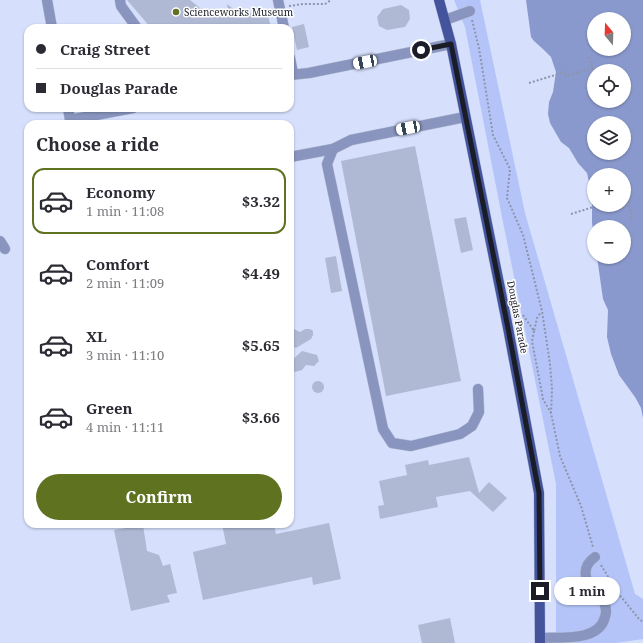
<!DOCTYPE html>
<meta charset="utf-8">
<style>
body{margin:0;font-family:"Noto Serif",serif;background:#f7f7f7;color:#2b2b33;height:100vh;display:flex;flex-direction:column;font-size:15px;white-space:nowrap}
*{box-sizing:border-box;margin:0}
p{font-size:13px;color:#7c7c81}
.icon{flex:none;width:22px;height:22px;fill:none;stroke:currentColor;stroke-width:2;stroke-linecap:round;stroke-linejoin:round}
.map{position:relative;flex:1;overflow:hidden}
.drawer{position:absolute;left:24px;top:120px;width:270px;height:408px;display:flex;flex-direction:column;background:#fff;border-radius:12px;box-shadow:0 1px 3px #0004}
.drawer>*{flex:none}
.guide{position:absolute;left:24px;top:24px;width:270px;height:88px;border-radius:12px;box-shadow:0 1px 3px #0004;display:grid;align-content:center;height:88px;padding:0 12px;background:#fff}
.needle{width:26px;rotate:341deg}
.tools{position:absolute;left:587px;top:12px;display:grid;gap:8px}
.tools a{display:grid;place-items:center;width:44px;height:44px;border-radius:50%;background:#fff;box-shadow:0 1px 3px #0004;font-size:20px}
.end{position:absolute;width:18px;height:18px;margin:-9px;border:5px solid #1a1d27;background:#fff;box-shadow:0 0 0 2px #fff}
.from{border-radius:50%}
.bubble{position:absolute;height:28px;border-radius:14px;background:#fff;box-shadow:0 1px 3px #0004;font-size:13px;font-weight:700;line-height:28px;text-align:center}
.car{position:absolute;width:12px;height:24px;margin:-12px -6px;border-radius:5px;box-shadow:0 0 3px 1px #0007;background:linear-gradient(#fff 24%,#345 0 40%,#fff 0 76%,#345 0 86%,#fff 0)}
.guide b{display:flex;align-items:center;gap:14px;height:38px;font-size:15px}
.guide b+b{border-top:1px solid #e1e1e2}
.guide i{width:10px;height:10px;background:#2b2b33}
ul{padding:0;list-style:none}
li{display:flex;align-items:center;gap:12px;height:66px;margin:0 8px 6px;padding:0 4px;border:2px solid transparent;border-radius:12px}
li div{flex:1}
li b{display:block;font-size:15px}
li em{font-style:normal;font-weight:700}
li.selected{border-color:#5f7220}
li>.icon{width:36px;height:36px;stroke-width:1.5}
h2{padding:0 12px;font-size:18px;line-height:48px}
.cta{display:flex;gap:8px;margin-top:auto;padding:8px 12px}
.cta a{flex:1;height:46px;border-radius:24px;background:#5f7220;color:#fff;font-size:16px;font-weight:700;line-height:46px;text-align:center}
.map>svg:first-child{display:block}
.green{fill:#b4c4f8}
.water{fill:#8a99cd;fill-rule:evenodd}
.building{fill:#b0b9d4}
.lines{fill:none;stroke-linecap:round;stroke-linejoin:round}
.minor-casing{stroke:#b4bcd6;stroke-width:11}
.major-casing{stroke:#b4bcd6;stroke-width:11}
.path{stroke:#8d94aa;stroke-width:2;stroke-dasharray:2 2;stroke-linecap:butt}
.minor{stroke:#8995be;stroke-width:10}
.major{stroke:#44549c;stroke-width:10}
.route{stroke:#1a1d27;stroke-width:5}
.poi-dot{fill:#5f7220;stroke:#fff;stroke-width:1.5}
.labels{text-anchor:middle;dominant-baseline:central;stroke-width:3;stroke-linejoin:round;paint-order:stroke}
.poi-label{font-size:10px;fill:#1a1d27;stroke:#fff;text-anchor:start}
.street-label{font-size:10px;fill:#1a1d27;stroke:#fff}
</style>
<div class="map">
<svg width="643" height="643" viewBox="0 0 643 643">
<rect width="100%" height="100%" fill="#d6dffc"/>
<!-- green -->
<polygon class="green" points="454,0 480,0 525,213 635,594 643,599 643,639 616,643 556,643 556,484 502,217 465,27"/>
<!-- water -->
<path class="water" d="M526 0H643V418L641 408 635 397 619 375 611 354 607 337 608 310 603 299 597 257H624V227H594V237L592 223V196L587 173 578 163 569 148 561 142 550 123 548 114 549 102 553 92 556 72 551 57 544 50 534 41 531 37ZM594 19H624V49H594ZM594 71H624V101H594ZM594 123H624V153H594ZM594 175H624V205H594Z"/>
<!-- building -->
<g class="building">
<polygon points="127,0 190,0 200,8 229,17 227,4 241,15 267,11 271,28 151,28"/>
<polygon points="401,5 409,10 410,19 405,27 387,30 379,26 377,17 383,9"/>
<polygon points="304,24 309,47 297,50 292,27"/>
<polygon points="415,146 461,381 386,396 341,161"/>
<polygon points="466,217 473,250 461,253 454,219"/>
<polygon points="336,256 342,291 331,293 325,258"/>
<polygon points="290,327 300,332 305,329 310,329 313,331 313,335 311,339 296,348 290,345"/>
<polygon points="302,351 317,355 319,361 314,366 306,365 302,370 295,372 290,367 290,362"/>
<circle cx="318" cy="387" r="6"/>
<polygon points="469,457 479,493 489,482 507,498 493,512 470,491 436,497 438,507 380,519 378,506 384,505 379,481 407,475 405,465 428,460 429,465"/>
<polygon points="329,523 341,579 313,585 312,577 203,600 193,552 226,544 222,524 274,524 276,534"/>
<polygon points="143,525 147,551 159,555 163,566 170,564 177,593 167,595 170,602 131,611 114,530"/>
<polygon points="450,618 455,643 422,643 418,625"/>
</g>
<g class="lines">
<!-- minor casing -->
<g class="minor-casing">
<g id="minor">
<polyline points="47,0 52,28"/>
<polyline points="120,0 121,6 137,28"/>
<polyline points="278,0 284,28"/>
<polyline points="445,20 470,11"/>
<polyline points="290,58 293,73"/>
<polyline points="290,75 309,73 451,44"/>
<polyline points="68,108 70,120 133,108"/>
<polyline points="465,117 351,140 333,149 327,164 383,429 392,443 411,446 460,434 472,426 479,412 478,389"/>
<polyline points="290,157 333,149"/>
<polyline points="0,241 5,249"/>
<path d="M540 638C560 637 599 642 605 617 607 611 606 605 602 599 600 596 597 593 594 590 583 579 582 566 595 557"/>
</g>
</g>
<!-- major casing -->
<g class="major-casing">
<polyline id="major" points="439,0 451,44 508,328 539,493 540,643"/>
</g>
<!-- path -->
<g class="path">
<polyline points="289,6 303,4 325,4 331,0"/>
<polyline points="472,20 479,48 493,135 510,169 507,198 523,235 542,311 550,364 552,389 551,413 560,456 581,506 593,547"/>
<polyline points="589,57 594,72"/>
<polyline points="529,83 565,72 566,76 593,68"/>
<polyline points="624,187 627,197 624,198"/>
<polyline points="627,197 632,219"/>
<polyline points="571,214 600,205"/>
<polyline points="523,315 534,331 537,318 541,312"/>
<polyline points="534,331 532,341 543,399 551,413"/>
<polyline points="601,565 618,593 639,619 643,622"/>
</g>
<!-- minor -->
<use href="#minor" class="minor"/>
<!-- major -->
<use href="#major" class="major"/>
</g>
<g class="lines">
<!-- route -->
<polyline class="route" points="421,50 451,44 508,328 539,493 540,591"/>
</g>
<!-- markers -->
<circle class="poi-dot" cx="176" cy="12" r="4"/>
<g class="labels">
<!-- poi labels -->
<g class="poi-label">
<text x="184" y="12">Scienceworks Museum</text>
</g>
<!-- street labels -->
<g class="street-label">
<text transform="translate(518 317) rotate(79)">Douglas Parade</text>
</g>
</g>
</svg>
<div class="tools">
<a><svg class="needle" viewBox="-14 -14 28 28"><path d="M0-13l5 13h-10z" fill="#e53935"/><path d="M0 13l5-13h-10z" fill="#7c7c81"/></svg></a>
<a><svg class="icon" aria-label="locate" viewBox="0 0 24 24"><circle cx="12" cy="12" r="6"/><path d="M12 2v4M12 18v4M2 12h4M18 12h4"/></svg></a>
<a><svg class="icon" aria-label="layers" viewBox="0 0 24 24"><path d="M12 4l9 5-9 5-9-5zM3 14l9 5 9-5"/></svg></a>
<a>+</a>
<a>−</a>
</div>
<i class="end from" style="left:421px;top:50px"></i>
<i class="end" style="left:540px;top:591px"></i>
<div class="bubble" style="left:554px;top:577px;width:66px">1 min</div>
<i class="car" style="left:365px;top:62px;rotate:259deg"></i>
<i class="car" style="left:408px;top:128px;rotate:259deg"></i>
<div class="guide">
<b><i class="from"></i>Craig Street</b>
<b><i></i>Douglas Parade</b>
</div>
<section class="drawer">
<h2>Choose a ride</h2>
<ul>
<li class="selected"><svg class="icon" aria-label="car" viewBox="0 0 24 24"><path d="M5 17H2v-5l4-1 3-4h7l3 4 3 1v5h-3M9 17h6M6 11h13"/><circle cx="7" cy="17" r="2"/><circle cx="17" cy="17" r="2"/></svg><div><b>Economy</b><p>1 min · 11:08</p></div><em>$3.32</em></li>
<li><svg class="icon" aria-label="car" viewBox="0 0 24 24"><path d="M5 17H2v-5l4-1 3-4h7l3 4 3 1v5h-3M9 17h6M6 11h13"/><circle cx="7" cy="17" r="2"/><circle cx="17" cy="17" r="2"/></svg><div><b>Comfort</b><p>2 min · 11:09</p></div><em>$4.49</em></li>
<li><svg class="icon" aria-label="car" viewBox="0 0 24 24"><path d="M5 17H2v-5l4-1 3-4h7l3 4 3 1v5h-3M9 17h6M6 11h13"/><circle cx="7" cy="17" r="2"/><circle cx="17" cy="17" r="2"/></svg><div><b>XL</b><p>3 min · 11:10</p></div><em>$5.65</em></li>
<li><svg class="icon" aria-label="car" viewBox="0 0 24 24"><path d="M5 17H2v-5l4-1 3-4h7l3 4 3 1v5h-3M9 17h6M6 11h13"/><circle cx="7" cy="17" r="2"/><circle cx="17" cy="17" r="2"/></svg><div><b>Green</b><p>4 min · 11:11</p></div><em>$3.66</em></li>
</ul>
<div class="cta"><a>Confirm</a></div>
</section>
</div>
